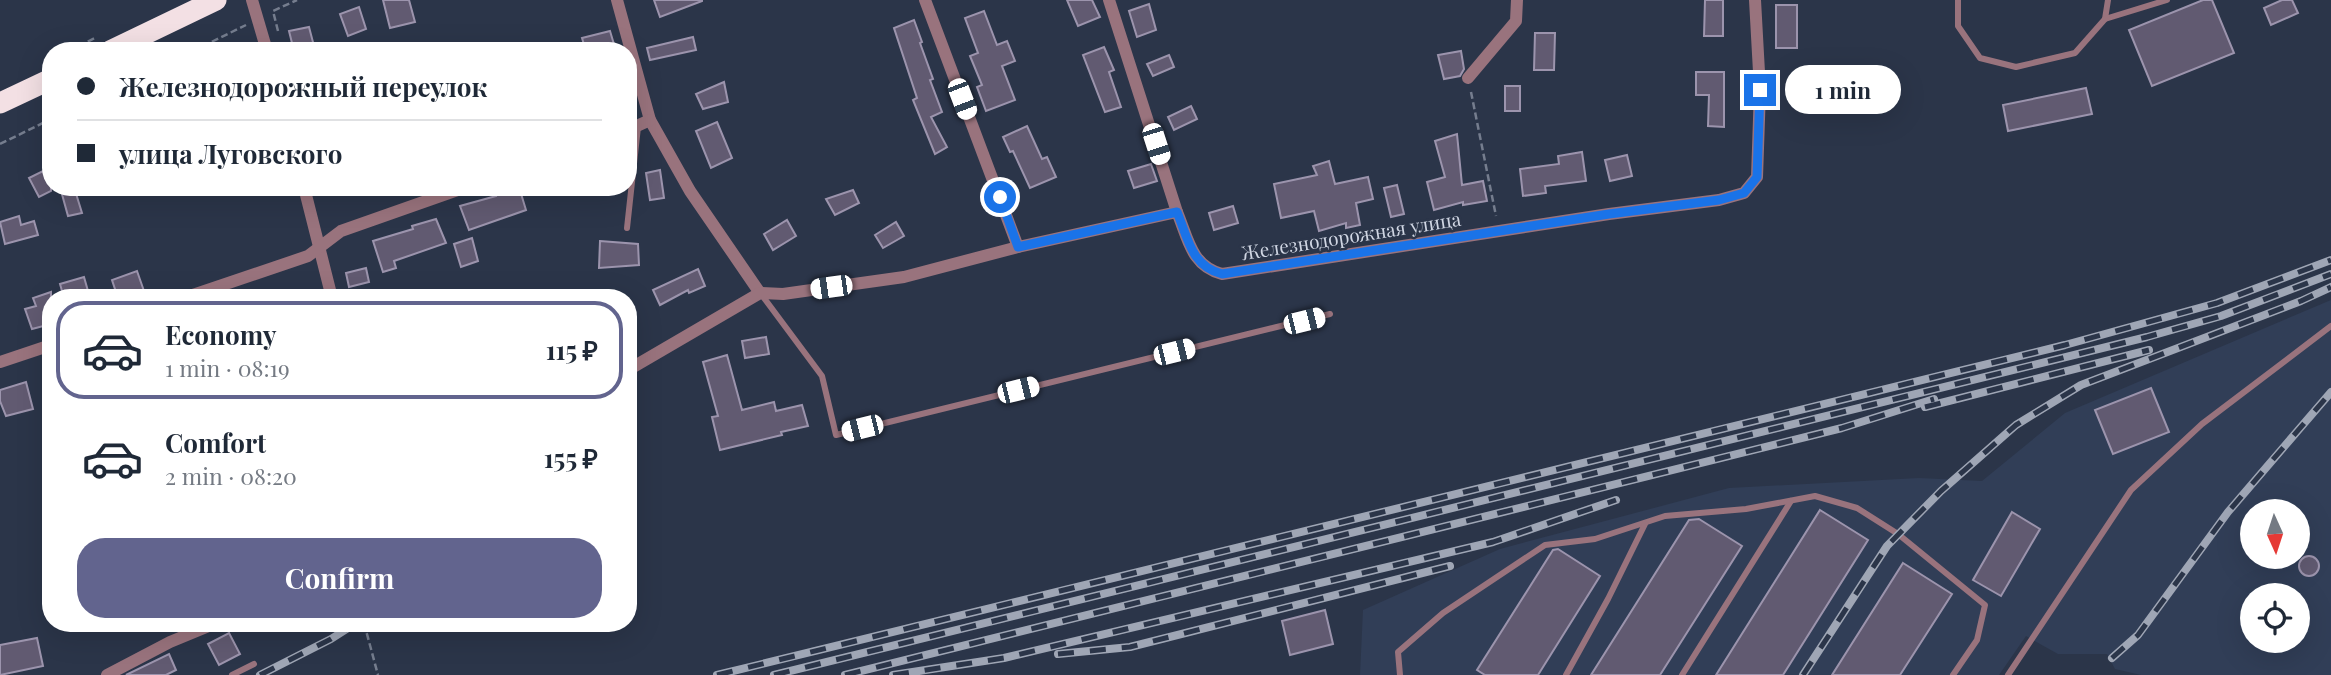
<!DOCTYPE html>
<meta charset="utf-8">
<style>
body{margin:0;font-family:"Playfair Display",serif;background:#f2f2f3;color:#1f2937;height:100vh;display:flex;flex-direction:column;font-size:26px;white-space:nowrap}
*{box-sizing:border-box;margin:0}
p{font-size:23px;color:#747a83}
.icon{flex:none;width:38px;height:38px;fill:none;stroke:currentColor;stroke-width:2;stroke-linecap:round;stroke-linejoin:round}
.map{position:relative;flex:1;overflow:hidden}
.sheet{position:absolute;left:42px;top:289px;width:595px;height:343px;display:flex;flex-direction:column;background:#fff;border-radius:28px;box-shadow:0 7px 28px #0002}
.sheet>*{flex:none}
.hud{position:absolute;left:42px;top:42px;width:595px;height:154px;border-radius:28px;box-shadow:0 7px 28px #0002;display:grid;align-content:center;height:154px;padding:0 35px;background:#fff}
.needle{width:46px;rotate:177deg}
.tools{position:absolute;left:2240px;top:499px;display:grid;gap:14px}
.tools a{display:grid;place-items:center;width:70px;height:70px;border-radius:50%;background:#fff;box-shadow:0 7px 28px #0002;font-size:35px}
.end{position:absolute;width:32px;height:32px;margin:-16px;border:9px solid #1a73e8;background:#fff;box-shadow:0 0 0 4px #fff}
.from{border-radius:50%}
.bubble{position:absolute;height:49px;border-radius:24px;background:#fff;box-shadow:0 7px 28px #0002;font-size:23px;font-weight:700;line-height:49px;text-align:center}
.car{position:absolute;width:21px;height:42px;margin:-21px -10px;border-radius:9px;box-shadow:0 0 5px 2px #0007;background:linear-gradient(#fff 24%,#345 0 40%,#fff 0 76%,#345 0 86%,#fff 0)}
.hud b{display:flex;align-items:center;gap:24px;height:66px;font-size:26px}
.hud b+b{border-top:2px solid #e0e1e3}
.hud i{width:18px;height:18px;background:#1f2937}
ul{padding:12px 0 0;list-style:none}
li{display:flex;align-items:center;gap:21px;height:98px;margin:0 14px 10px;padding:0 21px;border:4px solid transparent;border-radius:28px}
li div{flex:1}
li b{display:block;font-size:26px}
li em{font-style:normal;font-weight:700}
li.selected{border-color:#62648e}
li>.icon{width:63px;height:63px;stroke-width:1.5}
.primary-button{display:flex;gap:14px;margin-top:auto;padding:14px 35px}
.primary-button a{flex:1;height:80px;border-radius:28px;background:#62648e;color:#fff;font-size:28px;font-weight:700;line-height:80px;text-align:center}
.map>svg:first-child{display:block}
.built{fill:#313e57;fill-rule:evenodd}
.building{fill:#615a71;stroke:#9c94ad;stroke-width:2}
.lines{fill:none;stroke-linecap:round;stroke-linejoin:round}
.path{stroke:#757d8e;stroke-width:2.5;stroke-dasharray:7 3.5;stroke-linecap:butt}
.lane{stroke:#99737d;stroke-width:6}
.street{stroke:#99737d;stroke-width:12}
.highway{stroke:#f3e0e4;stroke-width:21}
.rail-casing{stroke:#9fa6b5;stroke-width:8}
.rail{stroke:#2b3549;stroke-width:5;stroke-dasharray:16;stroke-linecap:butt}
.route{stroke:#1a73e8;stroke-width:9}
.labels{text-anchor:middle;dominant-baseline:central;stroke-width:5;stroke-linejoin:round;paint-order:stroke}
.street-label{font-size:19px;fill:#d0d6e3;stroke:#2b3549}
</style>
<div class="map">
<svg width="2331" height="675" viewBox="0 0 2331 675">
<rect width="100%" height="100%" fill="#2b3549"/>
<!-- built -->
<path class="built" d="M2331 300V675H2141L2115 669 2107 654H2058L2026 636 1999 675H1360L1363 610 1500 549 1729 488 1919 478 1982 481 2065 413ZM2252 511H2298V556H2252ZM2252 595H2298V640H2252Z"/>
<!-- building -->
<g class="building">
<polygon points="383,0 409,0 415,22 390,28"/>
<polygon points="654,0 702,0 702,1 660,17"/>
<polygon points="1067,0 1092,0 1100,17 1078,26"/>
<polygon points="1705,0 1723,0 1723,36 1704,36"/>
<polygon points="2203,0 2212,0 2234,53 2152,86 2129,30"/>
<polygon points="2282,0 2292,0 2298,13 2271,25 2264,8"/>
<polygon points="1149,4 1156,30 1137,37 1129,11"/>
<rect x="1776" y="5" width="21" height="43"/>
<polygon points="359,7 366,29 348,36 340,14"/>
<polygon points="984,11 997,45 1007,41 1015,61 1002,66 1015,100 986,111 977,87 982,85 970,56 978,53 965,18"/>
<polygon points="914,20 922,42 920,43 933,79 930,80 942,112 931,117 947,147 935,154 913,100 917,98 894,28"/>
<polygon points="309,27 314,46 294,51 289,31"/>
<polygon points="610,31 616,51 586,51 582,38"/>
<polygon points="1535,33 1555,33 1554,70 1534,70"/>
<polygon points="693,37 696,50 650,60 647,48"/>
<polygon points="1104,47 1114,70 1109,72 1121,107 1105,112 1083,55"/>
<polygon points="1461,51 1464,69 1460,76 1444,79 1438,55"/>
<polygon points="1169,55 1174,67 1153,76 1147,64"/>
<polygon points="1696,72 1724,72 1724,127 1708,126 1709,95 1696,95"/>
<polygon points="724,82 728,102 703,109 696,94"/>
<rect x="1505" y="86" width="15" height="25"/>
<polygon points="2086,88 2092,114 2008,131 2003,105"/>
<polygon points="1191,106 1197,119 1174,130 1168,117"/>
<polygon points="717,122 732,158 711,168 696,131"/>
<polygon points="1027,126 1042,159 1047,157 1056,177 1030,188 1013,151 1010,152 1003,137"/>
<polygon points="1457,134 1462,185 1483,181 1487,201 1463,205 1463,202 1434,210 1427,182 1445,177 1435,141"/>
<polygon points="1582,152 1586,181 1545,186 1546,193 1523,196 1520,169 1559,164 1558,156"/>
<polygon points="1627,155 1632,176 1610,181 1605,160"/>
<polygon points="1329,161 1335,184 1368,177 1373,199 1356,203 1360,225 1346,228 1346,223 1319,231 1314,211 1281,218 1274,184 1317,175 1313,166"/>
<polygon points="1151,164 1157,181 1134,188 1128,171"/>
<polygon points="51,167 51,191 39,197 29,178"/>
<polygon points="660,170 664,198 650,200 646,173"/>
<polygon points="1397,185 1404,214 1391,217 1384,188"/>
<polygon points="60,187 74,187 82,213 68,216"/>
<polygon points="494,187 519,187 526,210 469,230 460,206 496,196"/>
<polygon points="853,190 859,203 835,215 826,199"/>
<polygon points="1233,206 1238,223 1214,230 1209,213"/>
<polygon points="19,216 21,225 34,221 38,235 5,244 0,222"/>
<polygon points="436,219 446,243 394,261 396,268 383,272 373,241 413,229 412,226"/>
<polygon points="787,220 796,236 773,250 764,234"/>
<polygon points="896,222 904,236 883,248 875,235"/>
<polygon points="472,238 478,261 461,267 454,244"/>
<polygon points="600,241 638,244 639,265 599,268"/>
<polygon points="366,268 369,282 349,287 346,273"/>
<polygon points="698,269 705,286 689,293 688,290 660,305 653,290"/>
<polygon points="137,271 144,291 118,298 112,280"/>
<polygon points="84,277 90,298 64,298 60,284"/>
<polygon points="51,292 51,324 32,329 25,309 36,306 33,298"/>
<polygon points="766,337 769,354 745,358 742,341"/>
<polygon points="727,355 742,410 774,402 776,411 802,405 808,426 781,432 782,435 720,450 712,417 718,416 703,362"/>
<polygon points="26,382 33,409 6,416 0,401 0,390"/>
<polygon points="2151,388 2169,432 2113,454 2095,410"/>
<polygon points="1820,510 1868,540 1783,675 1716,675"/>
<polygon points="2012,512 2040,529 2001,596 1973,580"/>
<polygon points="1699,519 1742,546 1660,675 1591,675 1689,520"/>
<polygon points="1558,549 1600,576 1538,675 1485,675 1477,670 1553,550"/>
<circle cx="2309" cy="566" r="10"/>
<polygon points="1903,563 1952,594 1900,675 1832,675"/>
<polygon points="1325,610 1333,644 1290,655 1282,621"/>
<polygon points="229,633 240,654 219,665 208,644"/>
<polygon points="37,638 43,666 0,675 0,645"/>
<polygon points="169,654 176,670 166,675 126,675"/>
</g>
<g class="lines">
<!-- path -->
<g class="path">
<polyline points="278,31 273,11 297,0"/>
<polyline points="69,51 95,38"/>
<polyline points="193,51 246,25"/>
<polyline points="1471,92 1496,216"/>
<polyline points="0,144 51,119"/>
<polyline points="364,623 378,675"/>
</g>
<!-- lane -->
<g class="lane">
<polyline points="1958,0 1958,26 1980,58 2016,67 2075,53 2105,19 2108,0"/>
<polyline points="2105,19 2167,0"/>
<polyline points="627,228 638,127"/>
<polyline points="761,294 822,376 836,435 1330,314"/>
<polyline points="232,675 254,664"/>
<polyline points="1400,675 1398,652 1443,613 1545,545 1595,539 1665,516 1746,509 1815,496 1857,508 1898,534 1985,605 1977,640 1953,675"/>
<polyline points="1566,675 1608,599 1645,524"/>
<polyline points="1682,675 1791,501"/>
<polyline points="2008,675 2131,490 2202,424 2331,326"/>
</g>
<!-- street -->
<g class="street">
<polyline points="252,0 267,51"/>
<polyline points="617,0 650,120 690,191 760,293"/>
<polyline points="925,0 1018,247"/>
<polyline points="1109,0 1177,212"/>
<polyline points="1468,78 1516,21 1517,0"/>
<polyline points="628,130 650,120"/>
<polyline points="304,187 332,298"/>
<polyline points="184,298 308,256 341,231 466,187"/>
<polyline points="0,362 51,345"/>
<path d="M628 370 760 293 783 294 904 277 1018 247 1177 212C1188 238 1191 266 1222 274L1609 214 1719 200 1744 193 1757 177 1760 90 1755 0"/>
<polyline points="107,675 170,642 216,623"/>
</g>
<!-- highway -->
<g class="highway">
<polyline points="110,51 216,0"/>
<polyline points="0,103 51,79"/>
</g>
<!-- rail casing -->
<g class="rail-casing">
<g id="rail">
<polyline points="1925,407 2149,350"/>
<polyline points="1058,654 1130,647 1450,566"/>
<polyline points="2112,658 2138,635 2228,512 2331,392"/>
<polyline points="260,675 331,639 356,623"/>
<polyline points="717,675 2065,345 2217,303 2331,260"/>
<polyline points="774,675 2147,337 2221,316 2331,274"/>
<polyline points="845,675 1842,428 1934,399"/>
<polyline points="893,675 1004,658 1493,542 1616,500"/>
<polyline points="1803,675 1887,546 1941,491 2016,425 2081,385 2301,301 2331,287"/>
</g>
</g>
<!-- rail -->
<use href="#rail" class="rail"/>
</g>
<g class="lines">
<!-- route -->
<path class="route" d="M1000 197 1018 247 1177 212C1188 238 1191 266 1222 274L1609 214 1719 200 1744 193 1757 177 1760 90"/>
</g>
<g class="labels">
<!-- street labels -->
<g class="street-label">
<text transform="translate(1351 235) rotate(-9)">Железнодорожная улица</text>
</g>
</g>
</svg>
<div class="tools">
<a><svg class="needle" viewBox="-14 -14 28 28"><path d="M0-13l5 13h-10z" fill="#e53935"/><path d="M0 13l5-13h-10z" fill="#747a83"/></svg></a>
<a><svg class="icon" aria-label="locate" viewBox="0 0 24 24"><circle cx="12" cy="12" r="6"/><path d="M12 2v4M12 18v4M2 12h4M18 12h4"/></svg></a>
</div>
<i class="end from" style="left:1000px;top:197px"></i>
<i class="end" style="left:1760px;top:90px"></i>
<div class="bubble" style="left:1785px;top:65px;width:116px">1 min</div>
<i class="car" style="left:962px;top:99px;rotate:159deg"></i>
<i class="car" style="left:1156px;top:144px;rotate:162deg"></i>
<i class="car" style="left:831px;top:287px;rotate:262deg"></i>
<i class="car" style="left:1304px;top:321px;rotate:76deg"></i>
<i class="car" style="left:1174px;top:352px;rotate:76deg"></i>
<i class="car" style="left:1018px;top:390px;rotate:76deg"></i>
<i class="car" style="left:862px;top:428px;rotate:256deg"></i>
<div class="hud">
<b><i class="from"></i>Железнодорожный переулок</b>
<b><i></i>улица Луговского</b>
</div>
<section class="sheet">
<ul>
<li class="selected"><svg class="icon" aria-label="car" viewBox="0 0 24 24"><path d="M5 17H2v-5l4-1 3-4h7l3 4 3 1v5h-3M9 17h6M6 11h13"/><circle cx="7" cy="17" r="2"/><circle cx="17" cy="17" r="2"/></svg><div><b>Economy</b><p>1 min · 08:19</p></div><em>115 ₽</em></li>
<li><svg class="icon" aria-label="car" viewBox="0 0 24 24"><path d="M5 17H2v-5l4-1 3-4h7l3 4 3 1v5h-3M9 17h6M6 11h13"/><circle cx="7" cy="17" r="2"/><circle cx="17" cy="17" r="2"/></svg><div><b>Comfort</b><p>2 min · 08:20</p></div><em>155 ₽</em></li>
</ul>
<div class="primary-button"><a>Confirm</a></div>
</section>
</div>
